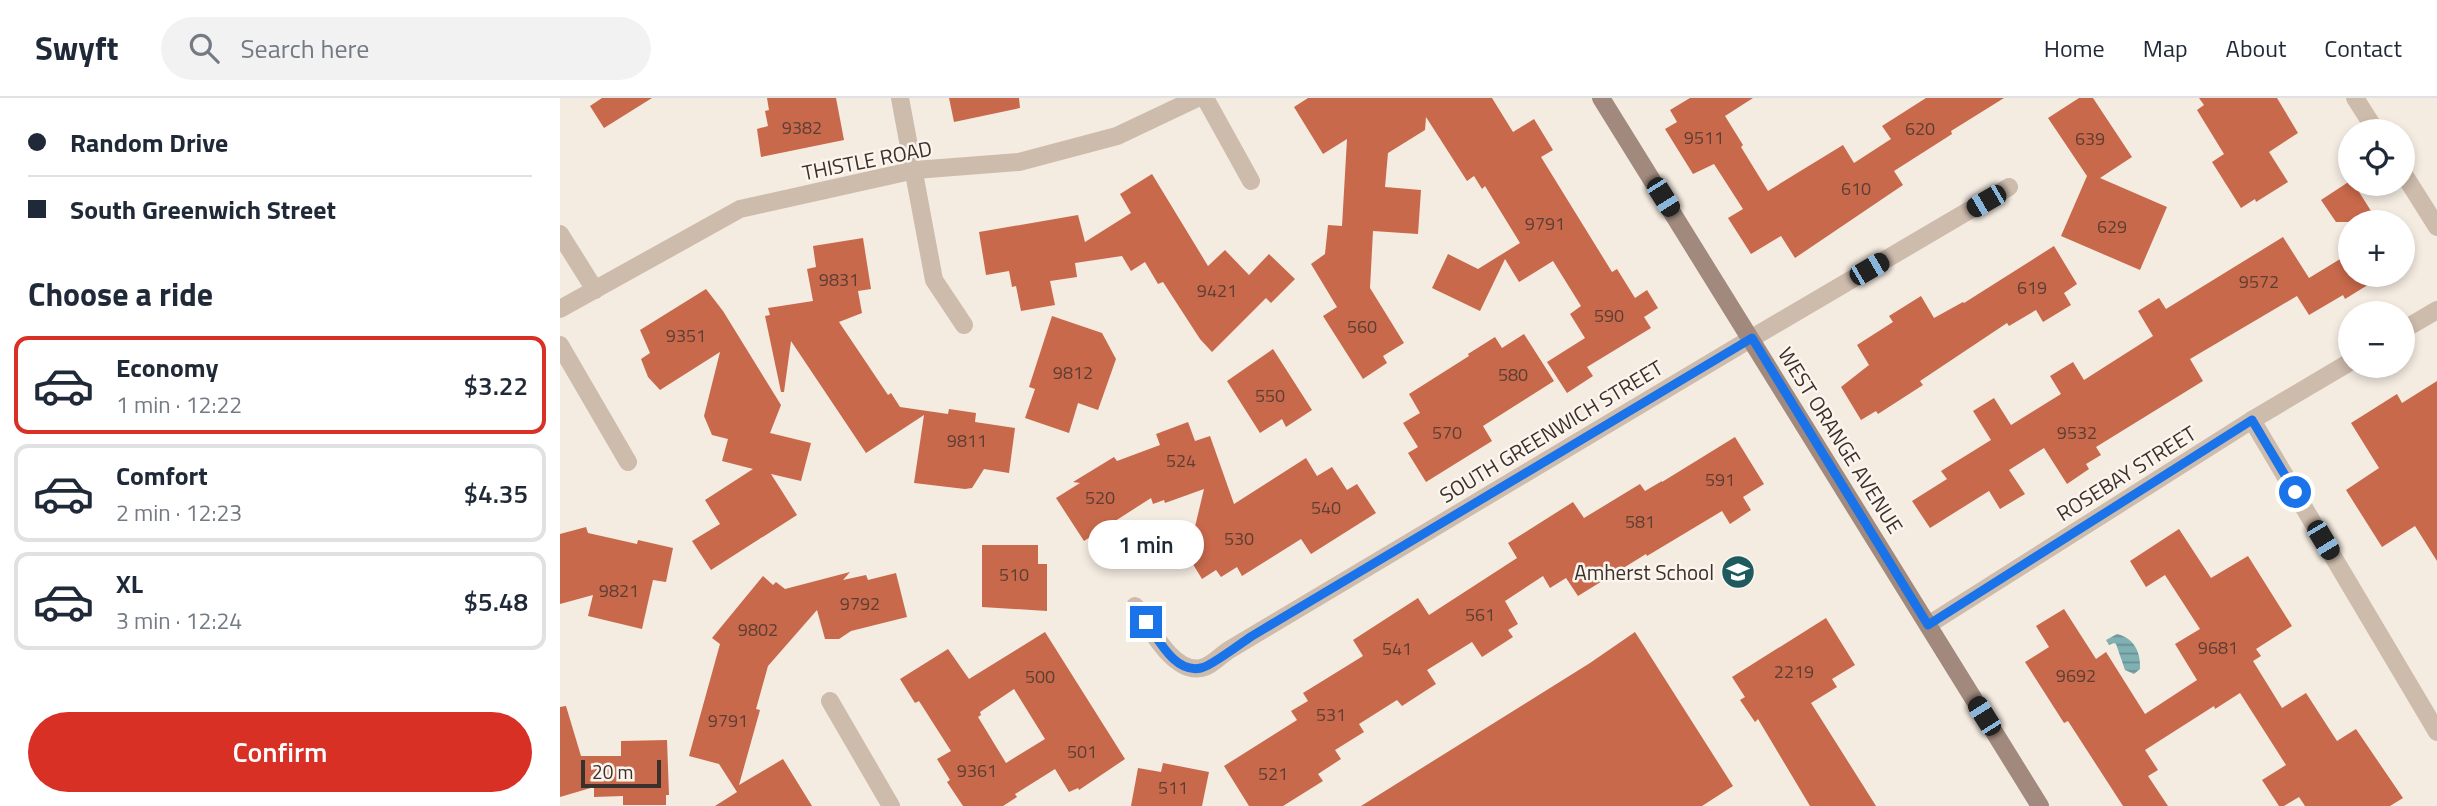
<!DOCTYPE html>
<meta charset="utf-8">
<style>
body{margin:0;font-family:"Titillium Web",sans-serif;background:#f2f2f3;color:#1f2937;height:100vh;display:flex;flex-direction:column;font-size:26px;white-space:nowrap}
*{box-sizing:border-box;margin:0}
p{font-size:23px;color:#747a83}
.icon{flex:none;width:38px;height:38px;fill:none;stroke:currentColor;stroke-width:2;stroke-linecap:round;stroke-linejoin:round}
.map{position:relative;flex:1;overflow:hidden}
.sheet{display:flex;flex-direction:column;background:#fff;width:560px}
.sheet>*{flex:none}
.guide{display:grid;align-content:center;height:154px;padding:0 28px;background:#fff}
.controls{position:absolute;left:1778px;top:21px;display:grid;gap:14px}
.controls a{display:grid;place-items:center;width:77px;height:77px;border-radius:50%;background:#fff;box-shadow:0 4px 10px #0003;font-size:35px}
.scale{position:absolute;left:21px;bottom:18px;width:80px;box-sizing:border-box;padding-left:7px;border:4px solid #3b302b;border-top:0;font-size:19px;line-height:24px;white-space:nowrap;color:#3b302b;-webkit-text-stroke:5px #fbf5ee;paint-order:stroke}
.end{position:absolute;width:32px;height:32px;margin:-16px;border:9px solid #1a73e8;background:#fff;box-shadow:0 0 0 4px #fff}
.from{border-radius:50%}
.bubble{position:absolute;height:49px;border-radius:24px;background:#fff;box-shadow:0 4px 10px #0003;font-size:23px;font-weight:600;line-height:49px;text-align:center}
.car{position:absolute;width:21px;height:42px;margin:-21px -10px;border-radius:9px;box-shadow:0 0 5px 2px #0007;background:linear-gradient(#222 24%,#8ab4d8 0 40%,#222 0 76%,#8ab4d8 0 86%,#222 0)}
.guide b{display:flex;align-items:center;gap:24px;height:66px;font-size:26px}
.guide b+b{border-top:2px solid #e0e1e3}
.guide i{width:18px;height:18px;background:#1f2937}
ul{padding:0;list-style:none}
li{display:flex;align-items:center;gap:21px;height:98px;margin:0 14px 10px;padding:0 14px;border:4px solid #e0e1e3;border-radius:14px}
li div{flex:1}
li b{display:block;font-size:26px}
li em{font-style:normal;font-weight:600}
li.active{border-color:#d93025}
li>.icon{width:63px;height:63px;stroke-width:1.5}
h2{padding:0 28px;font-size:32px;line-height:84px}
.cta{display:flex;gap:14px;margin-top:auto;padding:14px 28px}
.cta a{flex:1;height:80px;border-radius:42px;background:#d93025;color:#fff;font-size:28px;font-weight:600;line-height:80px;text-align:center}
header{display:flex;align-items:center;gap:42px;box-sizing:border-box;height:98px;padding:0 35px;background:#fff;border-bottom:2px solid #e0e1e3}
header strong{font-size:33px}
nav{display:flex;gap:38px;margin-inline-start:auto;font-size:24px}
.search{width:490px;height:63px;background:#f2f2f3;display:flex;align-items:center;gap:18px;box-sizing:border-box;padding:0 24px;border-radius:38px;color:#747a83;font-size:26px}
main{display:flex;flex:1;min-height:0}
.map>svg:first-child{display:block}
.water{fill:url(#water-rules)}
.building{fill:#c8694b;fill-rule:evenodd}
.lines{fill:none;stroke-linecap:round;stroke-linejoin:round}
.street{stroke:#cdbbac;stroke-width:18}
.secondary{stroke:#a18a7d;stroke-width:18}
.route{stroke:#1a73e8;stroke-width:9}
.labels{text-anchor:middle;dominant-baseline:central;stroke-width:5;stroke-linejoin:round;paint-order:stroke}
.number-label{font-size:18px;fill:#5e3e33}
.street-label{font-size:21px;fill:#3b302b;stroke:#fbf5ee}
.poi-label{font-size:21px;fill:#3b302b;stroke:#fbf5ee;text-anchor:end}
</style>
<header>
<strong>Swyft</strong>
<div class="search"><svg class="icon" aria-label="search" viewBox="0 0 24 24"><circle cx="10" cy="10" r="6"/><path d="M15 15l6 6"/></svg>Search here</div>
<nav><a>Home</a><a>Map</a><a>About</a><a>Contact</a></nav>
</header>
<main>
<section class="sheet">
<div class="guide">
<b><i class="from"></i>Random Drive</b>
<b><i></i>South Greenwich Street</b>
</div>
<h2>Choose a ride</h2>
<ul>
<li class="active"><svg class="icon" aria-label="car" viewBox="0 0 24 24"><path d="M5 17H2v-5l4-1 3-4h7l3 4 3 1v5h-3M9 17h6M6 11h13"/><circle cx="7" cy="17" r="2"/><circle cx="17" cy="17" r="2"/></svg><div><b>Economy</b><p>1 min · 12:22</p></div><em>$3.22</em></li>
<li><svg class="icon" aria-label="car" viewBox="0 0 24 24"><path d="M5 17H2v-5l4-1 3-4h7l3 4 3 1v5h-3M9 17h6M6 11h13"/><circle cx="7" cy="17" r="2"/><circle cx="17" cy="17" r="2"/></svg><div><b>Comfort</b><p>2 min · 12:23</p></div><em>$4.35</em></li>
<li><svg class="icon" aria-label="car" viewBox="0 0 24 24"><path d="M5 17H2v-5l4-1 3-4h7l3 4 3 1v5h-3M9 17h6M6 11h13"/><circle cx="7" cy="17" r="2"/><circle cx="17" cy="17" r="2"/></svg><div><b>XL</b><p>3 min · 12:24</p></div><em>$5.48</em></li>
</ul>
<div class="cta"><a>Confirm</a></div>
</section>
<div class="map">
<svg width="1877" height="708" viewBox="0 0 1877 708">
<defs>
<pattern id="water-rules" width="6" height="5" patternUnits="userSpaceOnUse" patternTransform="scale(1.75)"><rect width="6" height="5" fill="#7fb0b2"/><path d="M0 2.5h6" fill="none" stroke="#699091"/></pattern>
</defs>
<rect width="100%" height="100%" fill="#f4ebe1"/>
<!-- water -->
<path class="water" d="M1557 536C1574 540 1581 554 1580 571L1574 576 1565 572 1556 546 1554 545 1549 547 1546 542Z"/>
<!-- building -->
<g class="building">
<polygon points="42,0 92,0 44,30 30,8"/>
<polygon points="207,0 276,0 284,42 201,59 197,31 208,28 205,13 209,12"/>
<polygon points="389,0 459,0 460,10 394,24"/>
<polygon points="748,0 932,0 953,34 974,21 993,52 981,59 1052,174 1057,171 1075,200 1087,192 1098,210 1084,219 1091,230 1027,269 1033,278 1007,295 987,264 1025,240 1010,216 1021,208 993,163 959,184 945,161 920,213 872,190 888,156 918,171 960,145 925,88 922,91 914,78 907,83 866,19 865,32 828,55 825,89 861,92 858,136 813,133 810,190 844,245 823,258 827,265 803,281 763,218 777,209 751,166 765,156 768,127 782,128 787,41 763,56 734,9"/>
<polygon points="1130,0 1193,0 1165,18 1183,47 1181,49 1208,93 1283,47 1294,65 1331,41 1322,28 1366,0 1444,0 1391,33 1392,36 1334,73 1343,87 1235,160 1221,138 1191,156 1168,120 1183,111 1154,66 1133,76 1105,31 1117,24 1110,12"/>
<polygon points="1519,0 1533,0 1572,59 1540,80 1607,109 1580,172 1501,138 1527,78 1488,20"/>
<polygon points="1639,0 1717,0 1738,35 1709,54 1728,84 1696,104 1695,101 1681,110 1652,64 1664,56 1637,12 1644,7"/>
<polygon points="592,76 648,168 665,152 689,177 709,156 735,181 711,205 706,200 652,254 640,241 603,184 598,186 585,164 571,173 562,158 515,165 517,179 490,183 495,207 461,213 456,188 452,189 449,173 426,177 419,134 518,117 525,144 571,115 560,96"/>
<polygon points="1790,83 1790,86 1794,86 1818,124 1776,124 1761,102"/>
<polygon points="1723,139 1749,180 1790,155 1790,177 1824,177 1785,201 1783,197 1749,217 1737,198 1630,261 1643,283 1536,349 1541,357 1526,366 1529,371 1507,386 1484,350 1449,372 1465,396 1440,411 1429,393 1370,430 1352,403 1387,381 1381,373 1431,342 1413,313 1434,300 1451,327 1501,296 1490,278 1513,264 1524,282 1593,238 1578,213 1599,200 1606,211"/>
<polygon points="303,140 311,191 298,193 302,215 279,224 328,297 331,295 340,309 388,316 389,311 416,315 415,324 455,330 449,375 424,371 412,390 405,391 354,385 364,317 306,355 231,243 224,294 221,294 205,218 210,217 208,210 253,203 247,171 256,169 253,148"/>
<polygon points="1494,148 1517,186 1504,195 1511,207 1483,224 1476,212 1449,228 1447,225 1360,283 1363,287 1318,316 1316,313 1301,322 1281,289 1309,267 1297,247 1333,224 1329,218 1361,198 1374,220 1403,204 1404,205"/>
<polygon points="146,191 163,213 221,307 210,335 251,345 241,383 211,376 237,417 151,472 132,443 160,426 145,402 193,371 162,363 168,341 152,337 144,318 160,254 100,292 88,279 81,261 90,255 80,232"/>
<polygon points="492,218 542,235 556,261 538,312 518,305 509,335 465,320 475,291 469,289"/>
<polygon points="964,236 994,283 923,328 932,343 866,384 848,355 858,349 843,325 860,315 849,296 909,258 908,256 935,239 942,250"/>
<polygon points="713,251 752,312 726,329 722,321 700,335 667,283"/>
<polygon points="1877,283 1877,463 1855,428 1822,449 1786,392 1819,370 1791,325 1837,296 1842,305"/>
<polygon points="628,324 635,343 650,338 674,406 746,360 757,378 772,369 787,392 797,386 816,415 751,456 741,441 682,478 677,469 661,479 656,472 642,481 628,458 644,391 605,405 604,402 593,406 591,400 524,443 496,400 520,385 513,384 554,359 557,363 600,347 596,336"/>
<polygon points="1175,339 1204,386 1183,399 1191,412 1170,426 1162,413 1087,458 1086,456 1018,498 1006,480 990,490 983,478 945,503 958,526 948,532 953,539 922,559 912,544 867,572 876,586 842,608 837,602 799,626 804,634 775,652 781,661 758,676 763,683 723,708 689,708 664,668 737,622 731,613 748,603 743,595 803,558 793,542 858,500 869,517 957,460 948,445 1013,404 1024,420 1080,386 1085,393 1102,383 1102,384"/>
<polygon points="26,429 28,435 77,446 78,442 113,450 106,484 93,482 82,531 28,518 33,497 0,506 0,436"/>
<polygon points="1619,431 1651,480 1688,458 1732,528 1696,551 1701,558 1693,563 1722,610 1746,595 1777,643 1796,631 1843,700 1830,708 1745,708 1739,699 1724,708 1719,708 1702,682 1726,667 1680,595 1655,611 1654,608 1585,652 1598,672 1588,678 1608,708 1563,708 1508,623 1504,625 1465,564 1489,549 1476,528 1504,511 1536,561 1546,554 1585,616 1637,582 1615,546 1640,531 1605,477 1586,489 1570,463"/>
<polygon points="422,447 478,447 478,466 487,466 487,513 422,509"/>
<polygon points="290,474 283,482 306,477 308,482 336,475 347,519 291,533 279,541 265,541 257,512 208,568 196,611 200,612 179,687 223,661 252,708 155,708 177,694 159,666 129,658 160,546 152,540 203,478 213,487 216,484 225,491"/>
<polygon points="1266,520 1295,567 1272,581 1277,589 1251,605 1316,708 1250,708 1198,621 1195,624 1180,602 1185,599 1172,579"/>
<path d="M485 534 565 661 519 692 518 690 509 694 495 671 455 696 457 699 443 708H403L387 684 390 682 377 661 391 653 359 603 355 605 340 581 388 551 409 581ZM454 591 485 641 446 665 418 619 421 617 420 614Z"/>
<polygon points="1075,534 1173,688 1142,708 801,708 1030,565"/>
<polygon points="6,608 21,658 61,658 61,643 107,642 109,697 106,697 106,707 63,707 63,698 34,699 34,689 0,699 0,609"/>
<polygon points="603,665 649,674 642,708 571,708 578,670 601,674"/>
</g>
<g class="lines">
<!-- street -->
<g class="street">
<polyline points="340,0 374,182 404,227"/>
<polyline points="645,0 691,83"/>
<polyline points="1795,0 1816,33"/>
<polyline points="1843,75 1877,129"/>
<polyline points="0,136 35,192"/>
<polyline points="0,211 180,111 355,72 459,64 557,38 637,0"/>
<polyline points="1843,232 1877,212"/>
<polyline points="0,247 68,364"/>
<polyline points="1692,322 1877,634"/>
<path d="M575 508C589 528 613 576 641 570 650 569 661 557 669 552L1192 240 1449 89"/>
<polyline points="1368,527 1692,322 1790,264"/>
<polyline points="270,603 331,708"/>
</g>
<!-- secondary -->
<polyline class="secondary" points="1041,0 1480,708"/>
</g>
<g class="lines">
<!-- route -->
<path class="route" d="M586 524C599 542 615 576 641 570 650 569 681 545 692 538L1192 240 1368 527 1692 322 1735 394"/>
</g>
<!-- icons -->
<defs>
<g id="school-disc" transform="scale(1.75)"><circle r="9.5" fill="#1f5a5e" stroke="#fbf5ee"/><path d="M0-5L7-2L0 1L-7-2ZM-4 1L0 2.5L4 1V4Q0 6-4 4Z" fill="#fff"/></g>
</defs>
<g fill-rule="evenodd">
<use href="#school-disc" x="1178" y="474"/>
</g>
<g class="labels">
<!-- number labels -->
<g class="number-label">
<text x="242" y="29">9382</text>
<text x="1360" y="30">620</text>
<text x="1144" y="39">9511</text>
<text x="1530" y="40">639</text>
<text x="1296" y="90">610</text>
<text x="985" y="125">9791</text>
<text x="1552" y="128">629</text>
<text x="279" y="181">9831</text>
<text x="1699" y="183">9572</text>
<text x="1472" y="189">619</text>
<text x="657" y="192">9421</text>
<text x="1049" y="217">590</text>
<text x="802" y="228">560</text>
<text x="126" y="237">9351</text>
<text x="513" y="274">9812</text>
<text x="953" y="276">580</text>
<text x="710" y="297">550</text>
<text x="887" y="334">570</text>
<text x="1517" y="334">9532</text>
<text x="407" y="342">9811</text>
<text x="621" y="362">524</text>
<text x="1160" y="381">591</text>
<text x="540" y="399">520</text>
<text x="766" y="409">540</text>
<text x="1080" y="423">581</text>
<text x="679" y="440">530</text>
<text x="454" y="476">510</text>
<text x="59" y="492">9821</text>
<text x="300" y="505">9792</text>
<text x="920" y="516">561</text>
<text x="198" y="531">9802</text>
<text x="1658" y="549">9681</text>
<text x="837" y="550">541</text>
<text x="1234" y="573">2219</text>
<text x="1516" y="577">9692</text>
<text x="480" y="578">500</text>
<text x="771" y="616">531</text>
<text x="168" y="622">9791</text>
<text x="522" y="653">501</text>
<text x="417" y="672">9361</text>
<text x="713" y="675">521</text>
<text x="613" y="689">511</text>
</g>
<!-- street labels -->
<g class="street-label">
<text transform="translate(307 62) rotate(-11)">THISTLE ROAD</text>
<text transform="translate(991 333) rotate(-31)">SOUTH GREENWICH STREET</text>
<text transform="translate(1281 342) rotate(58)">WEST ORANGE AVENUE</text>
<text transform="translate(1566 375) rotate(-32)">ROSEBAY STREET</text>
</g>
<!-- poi labels -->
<g class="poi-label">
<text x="1154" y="474">Amherst School</text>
</g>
</g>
</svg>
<div class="controls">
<a><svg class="icon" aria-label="locate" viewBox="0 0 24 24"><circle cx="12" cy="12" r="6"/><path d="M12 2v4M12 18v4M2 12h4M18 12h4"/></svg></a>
<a>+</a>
<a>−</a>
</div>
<div class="scale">20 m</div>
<i class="end from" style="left:1735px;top:394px"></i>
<i class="end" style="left:586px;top:524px"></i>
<div class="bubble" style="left:528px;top:422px;width:116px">1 min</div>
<i class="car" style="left:1103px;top:99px;rotate:148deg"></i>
<i class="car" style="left:1426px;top:103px;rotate:240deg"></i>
<i class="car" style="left:1309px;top:171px;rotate:60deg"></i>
<i class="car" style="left:1763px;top:442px;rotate:149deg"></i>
<i class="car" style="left:1424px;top:618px;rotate:328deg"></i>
</div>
</main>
